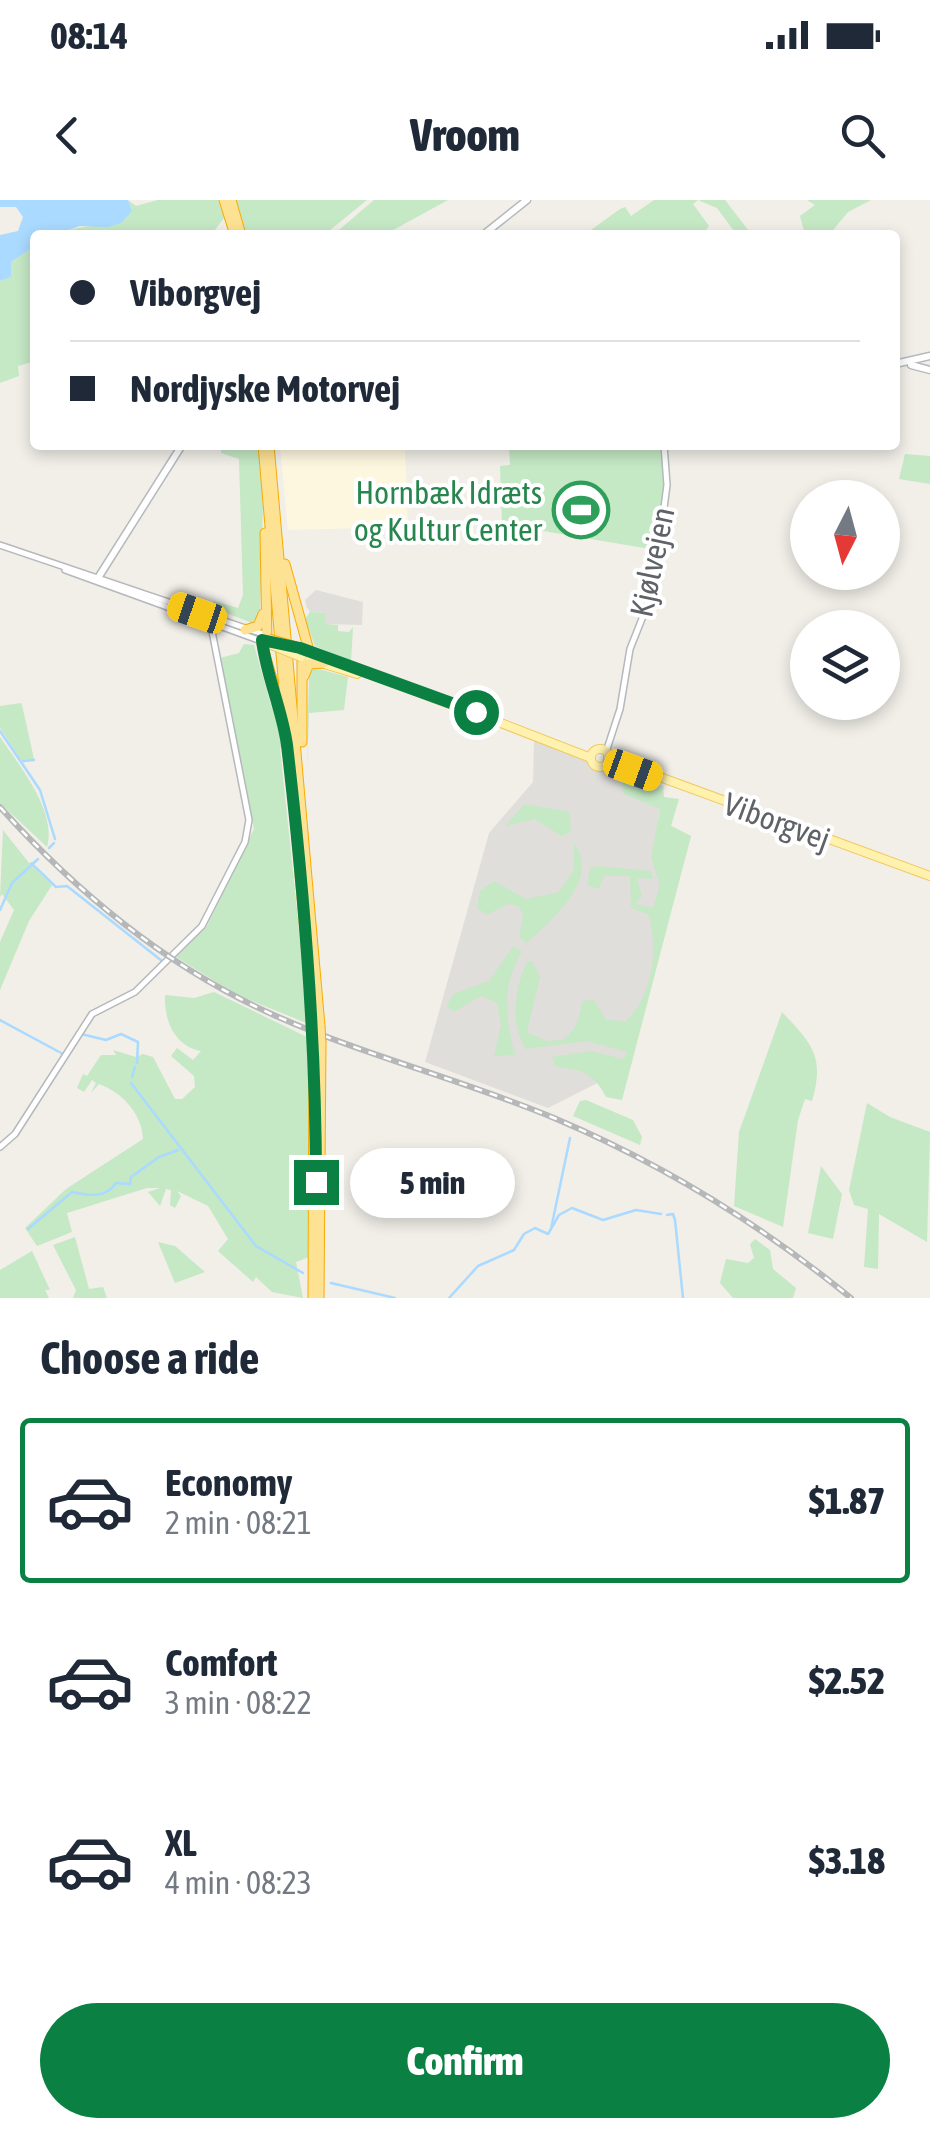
<!DOCTYPE html>
<meta charset="utf-8">
<style>
body{margin:0;font-family:"Asap Condensed",sans-serif;background:#f2f2f3;color:#1f2937;height:100vh;display:flex;flex-direction:column;font-size:38px;white-space:nowrap}
*{box-sizing:border-box;margin:0}
p{font-size:32px;color:#747a83}
.icon{flex:none;width:55px;height:55px;fill:none;stroke:currentColor;stroke-width:2;stroke-linecap:round;stroke-linejoin:round}
.map{position:relative;height:1098px;overflow:hidden}
.sheet{display:flex;flex-direction:column;background:#fff;flex:1}
.sheet>*{flex:none}
.hud{position:absolute;left:30px;top:30px;width:870px;height:220px;border-radius:10px;box-shadow:0 5px 15px #0003;display:grid;align-content:center;height:220px;padding:0 40px;background:#fff}
.needle{width:65px;rotate:186deg}
.fabs{position:absolute;left:790px;top:280px;display:grid;gap:20px}
.fabs a{display:grid;place-items:center;width:110px;height:110px;border-radius:50%;background:#fff;box-shadow:0 5px 15px #0003;font-size:50px}
.end{position:absolute;width:45px;height:45px;margin:-22px;border:12px solid #0b8043;background:#fff;box-shadow:0 0 0 5px #fff}
.from{border-radius:50%}
.bubble{position:absolute;height:70px;border-radius:35px;background:#fff;box-shadow:0 5px 15px #0003;font-size:32px;font-weight:800;line-height:70px;text-align:center}
.car{position:absolute;width:30px;height:60px;margin:-30px -15px;border-radius:12px;box-shadow:0 0 8px 2px #0007;background:linear-gradient(#f5c518 24%,#345 0 40%,#f5c518 0 76%,#345 0 86%,#f5c518 0)}
.hud b{display:flex;align-items:center;gap:35px;height:95px;font-size:38px}
.hud b+b{border-top:2px solid #e0e1e3}
.hud i{width:25px;height:25px;background:#1f2937}
ul{padding:0;list-style:none}
li{display:flex;align-items:center;gap:30px;height:165px;margin:0 20px 15px;padding:0 20px;border:5px solid transparent;border-radius:10px}
li div{flex:1}
li b{display:block;font-size:38px}
li em{font-style:normal;font-weight:800}
li.active{border-color:#0b8043}
li>.icon{width:90px;height:90px;stroke-width:1.5}
h2{padding:0 40px;font-size:45px;line-height:120px}
.primary-button{display:flex;gap:20px;margin-top:auto;padding:20px 40px}
.primary-button a{flex:1;height:115px;border-radius:60px;background:#0b8043;color:#fff;font-size:40px;font-weight:800;line-height:115px;text-align:center}
.status{display:flex;justify-content:space-between;align-items:center;height:70px;padding:0 50px;background:#fff;direction:ltr}
.status svg{height:28px;fill:currentColor}
header{display:flex;justify-content:space-between;align-items:center;height:130px;padding:0 40px;background:#fff;font-size:45px;font-weight:800}
.map>svg:first-child{display:block}
.commercial{fill:#fef7e0}
.industrial{fill:#e0deda}
.green{fill:#c5e8c5}
.water{fill:#aadaff}
.lines{fill:none;stroke-linecap:round;stroke-linejoin:round}
.stream{stroke:#aadaff;stroke-width:2.5}
.tertiary-casing{stroke:#b5b8bc;stroke-width:8}
.secondary-casing{stroke:#b6babf;stroke-width:9}
.primary-casing{stroke:#f2c960;stroke-width:10}
.motorway-casing{stroke:#f9ab00;stroke-width:11}
.tertiary{stroke:#fff;stroke-width:5}
.secondary{stroke:#fff;stroke-width:6}
.primary{stroke:#fff2af;stroke-width:8}
.motorway{stroke:#fde293;stroke-width:9}
.rail-casing{stroke:#b6b7b8;stroke-width:6}
.rail{stroke:#fff;stroke-width:2.5;stroke-dasharray:8;stroke-linecap:butt}
.primary-bridge-casing{stroke:#f2c960;stroke-width:10;stroke-linecap:butt}
.motorway-bridge-casing{stroke:#f9ab00;stroke-width:11;stroke-linecap:butt}
.primary-bridge{stroke:#fff2af;stroke-width:8}
.motorway-bridge{stroke:#fde293;stroke-width:9}
.route{stroke:#0b8043;stroke-width:12}
.labels{text-anchor:middle;dominant-baseline:central;stroke-width:8;stroke-linejoin:round;paint-order:stroke}
.leisure-label{font-size:32px;fill:#27864d;stroke:#fff;text-anchor:end}
.street-label{font-size:32px;fill:#5f6368;stroke:#fff}
</style>
<div class="status"><b>08:14</b><svg viewBox="0 0 49 12"><path d="M0 12V9h3v3zM5 12V6h3v6zM10 12V3h3v9zM15 12V0h3v12zM26 1h20v11H26zM47 4h2v5h-2z"/></svg></div>
<header><svg class="icon" aria-label="back" viewBox="0 0 24 24"><path d="M15 5l-7 7 7 7"/></svg>Vroom<svg class="icon" aria-label="search" viewBox="0 0 24 24"><circle cx="10" cy="10" r="6"/><path d="M15 15l6 6"/></svg></header>
<div class="map">
<svg width="930" height="1098" viewBox="0 0 930 1098">
<rect width="100%" height="100%" fill="#f1efe8"/>
<!-- commercial -->
<polygon class="commercial" points="280,246 405,250 408,327 288,330"/>
<!-- industrial -->
<g class="industrial">
<polygon points="316,390 363,402 362,425 324,424 325,413 310,412 306,406 305,400"/>
<polygon points="534,540 664,586 658,619 691,636 627,868 548,908 425,862 489,633 533,582"/>
</g>
<!-- green -->
<g class="green">
<path d="M128 0 136 6 158 0H218L224 18 211 35H53C87 21 100 33 132 11Z"/>
<polygon points="235,0 367,0 324,35 245,35"/>
<polygon points="374,0 448,0 384,35 333,35"/>
<polygon points="654,0 725,0 752,35 737,35 717,8 698,0 693,4 709,26 702,35 584,35 620,9 625,7 631,16"/>
<polygon points="807,0 871,0 848,12 829,35 805,35 800,16 815,5"/>
<polygon points="35,46 35,161 18,166 19,176 0,183 0,81 11,77 11,62"/>
<polygon points="258,245 263,303 260,413 252,423 211,407 214,401 238,408 243,395 239,259 221,253 221,247"/>
<polygon points="509,245 661,245 665,279 656,350 502,324 500,266 510,265"/>
<polygon points="905,254 930,256 930,284 899,279"/>
<polygon points="310,412 325,413 325,424 338,425 338,431 349,432 353,427 351,462 315,446 305,419"/>
<polygon points="244,444 254,445 272,509 267,473 284,547 280,548 309,824 237,795 176,757 207,726 254,629 220,458 239,453"/>
<polygon points="315,468 348,477 344,510 309,513 307,570 309,472"/>
<polygon points="21,503 22,505 34,559 21,560 0,528 0,506"/>
<path d="M0 537C21 568 57 612 47 647L0 603Z"/>
<path d="M620 574 663 588 664 597 679 599 671 626 691 636 622 900 606 897C594 873 581 869 556 867L552 857 591 851 623 859 627 852 587 841 526 849C509 823 515 788 527 762L532 761 540 777 527 832 547 841 563 840C577 829 580 817 582 801L594 800 606 820 626 821C653 796 659 748 648 714L631 708 630 676H604L599 689 587 685 590 668 597 666 651 671 653 679 637 678 642 696 635 704 653 708 660 685 651 657 660 609 624 594Z"/>
<polygon points="524,604 570,612 571,632 561,636 535,619 506,626"/>
<polygon points="3,630 29,663 34,661 17,678 32,666 52,685 29,721 0,790 0,742 14,710 2,694 0,697"/>
<path d="M574 643C601 680 551 720 527 743L519 737 523 714 518 706 508 704 487 715 477 708 480 691 494 681 526 699 559 692 574 670Z"/>
<path d="M513 747 522 751C501 788 505 816 515 855L494 856 501 825 497 803 481 796 454 812 447 806 453 794 489 781Z"/>
<path d="M214 792 309 838V1057L296 1062 303 1098 272 1092 256 1077 253 1082 218 1051 228 1039 208 1006 177 991 181 996 175 1008 170 1005 171 990 166 989 160 1006 148 992 160 988H147L67 1013 72 1032 37 1046 25 1028 66 989 143 939C142 914 122 892 99 884L91 893 96 883 92 880 84 892 77 888 83 874 87 876 101 855H116L113 850 136 857 143 854 153 857 175 899H182L195 887 194 876 171 856 177 848 193 860 201 851C174 846 164 820 165 795L194 798Z"/>
<path d="M782 812C812 844 825 856 812 901L805 899 798 920 783 1027 734 1006 739 932Z"/>
<polygon points="586,900 633,920 642,937 640,945 573,916 580,901"/>
<polygon points="867,903 890,917 930,932 927,1042 879,1014 878,1069 864,1067 868,1009 854,1005 849,990"/>
<polygon points="821,966 842,994 833,1039 808,1033"/>
<polygon points="75,1037 89,1089 103,1087 107,1098 73,1098 76,1090 53,1045"/>
<polygon points="755,1039 770,1050 773,1069 796,1088 793,1098 733,1098 720,1083 726,1059 748,1063 754,1058 750,1044"/>
<polygon points="158,1042 175,1046 205,1072 175,1083"/>
<polygon points="32,1051 50,1090 45,1090 49,1098 0,1098 0,1070"/>
</g>
<!-- water -->
<polygon class="water" points="0,0 128,0 132,11 121,23 108,27 80,26 53,35 35,35 35,46 11,62 11,77 0,81 0,35 18,31 23,17 16,7 0,7"/>
<g class="lines">
<!-- stream -->
<g class="stream">
<polyline points="0,531 40,590 55,639"/>
<polyline points="23,561 34,560"/>
<polyline points="49,648 54,643"/>
<polyline points="32,664 56,687 67,686 162,761"/>
<polyline points="0,710 12,683 38,659"/>
<polyline points="0,820 63,854"/>
<polyline points="81,834 106,840 121,834 138,842 137,863"/>
<polyline points="132,877 135,867"/>
<polyline points="131,883 256,1046 303,1073"/>
<polyline points="667,1015 673,1014 675,1020 683,1098"/>
<path d="M28 1029 72 992C90 996 106 998 116 983L130 984 131 977 159 957 178 950"/>
<polyline points="551,1029 570,938"/>
<polyline points="331,1083 395,1098"/>
<polyline points="449,1098 478,1066 514,1050 524,1034 535,1028 548,1034 559,1015 572,1008 603,1020 636,1010 661,1014"/>
</g>
<!-- tertiary casing -->
<g class="tertiary-casing">
<g id="tertiary">
<polyline points="0,345 266,435"/>
<polyline points="65,370 261,441"/>
<polyline points="606,552 620,509 630,449 653,391 667,285 664,245"/>
<polyline points="0,947 15,934 92,814 135,792 202,726 245,642 249,620 210,421"/>
</g>
</g>
<!-- secondary casing -->
<g class="secondary-casing">
<g id="secondary">
<polyline points="483,35 527,0"/>
<polyline points="895,164 930,156"/>
<polyline points="911,165 930,170"/>
<polyline points="456,245 470,245"/>
<polyline points="98,378 182,245"/>
</g>
</g>
<!-- primary casing -->
<g class="primary-casing">
<g id="primary">
<polyline points="304,449 490,519"/>
<polyline points="301,457 357,474"/>
<polyline points="488,518 591,558"/>
<circle cx="600" cy="558" r="9"/>
<polyline points="608,558 930,676"/>
</g>
</g>
<!-- motorway casing -->
<g class="motorway-casing">
<g id="motorway">
<polyline points="224,0 235,35"/>
<polyline points="231,0 241,35"/>
<polyline points="263,245 313,824"/>
<polyline points="269,245 320,826"/>
<polyline points="265,333 267,442"/>
<polyline points="285,364 308,447 300,452"/>
<polyline points="245,430 258,426 263,414"/>
<polyline points="269,439 263,439 262,444 282,514"/>
<polyline points="304,476 309,464 324,463"/>
<polyline points="302,542 302,453"/>
<polyline points="313,1098 314,841"/>
<polyline points="319,1098 321,843"/>
</g>
</g>
<!-- tertiary -->
<use href="#tertiary" class="tertiary"/>
<!-- secondary -->
<use href="#secondary" class="secondary"/>
<!-- primary -->
<use href="#primary" class="primary"/>
<!-- motorway -->
<use href="#motorway" class="motorway"/>
<!-- rail casing -->
<g class="rail-casing">
<path id="rail" d="M0 607C78 694 170 769 276 816 366 856 463 880 554 918 661 963 760 1024 851 1098"/>
</g>
<!-- rail -->
<use href="#rail" class="rail"/>
<!-- primary-bridge casing -->
<g class="primary-bridge-casing">
<polyline id="primary-bridge" points="269,444 301,457"/>
</g>
<!-- motorway-bridge casing -->
<g class="motorway-bridge-casing">
<g id="motorway-bridge">
<polyline points="269,439 300,448"/>
<polyline points="313,824 314,841"/>
<polyline points="320,826 321,843"/>
</g>
</g>
<!-- primary-bridge -->
<use href="#primary-bridge" class="primary-bridge"/>
<!-- motorway-bridge -->
<use href="#motorway-bridge" class="motorway-bridge"/>
</g>
<g class="lines">
<!-- route -->
<path class="route" d="M316 982C316 835 304 690 287 545 282 509 266 475 262 440L300 448 476 512"/>
</g>
<!-- icons -->
<defs>
<g id="stadium-ring" transform="scale(2.875)"><circle r="9.5" fill="#fff" stroke="#2e9e5b" stroke-width="1.5"/><path d="M0-5a6.5 5 0 1 0 0 10a6.5 5 0 1 0 0-10ZM-3.5-1.8h7v3.6h-7Z" fill="#2e9e5b"/></g>
</defs>
<g fill-rule="evenodd">
<use href="#stadium-ring" x="581" y="310"/>
</g>
<g class="labels">
<!-- leisure labels -->
<g class="leisure-label">
<text x="542" y="292">Hornbæk Idræts<tspan x="542" dy="37">og Kultur Center</tspan></text>
</g>
<!-- street labels -->
<g class="street-label">
<text transform="translate(652 362) rotate(-78)">Kjølvejen</text>
<text transform="translate(777 621) rotate(20)">Viborgvej</text>
</g>
</g>
</svg>
<div class="fabs">
<a><svg class="needle" viewBox="-14 -14 28 28"><path d="M0-13l5 13h-10z" fill="#e53935"/><path d="M0 13l5-13h-10z" fill="#747a83"/></svg></a>
<a><svg class="icon" aria-label="layers" viewBox="0 0 24 24"><path d="M12 4l9 5-9 5-9-5zM3 14l9 5 9-5"/></svg></a>
</div>
<i class="end from" style="left:476px;top:512px"></i>
<i class="end" style="left:316px;top:982px"></i>
<div class="bubble" style="left:350px;top:948px;width:165px">5 min</div>
<i class="car" style="left:197px;top:413px;rotate:289deg"></i>
<i class="car" style="left:633px;top:570px;rotate:110deg"></i>
<div class="hud">
<b><i class="from"></i>Viborgvej</b>
<b><i></i>Nordjyske Motorvej</b>
</div>
</div>
<section class="sheet">
<h2>Choose a ride</h2>
<ul>
<li class="active"><svg class="icon" aria-label="car" viewBox="0 0 24 24"><path d="M5 17H2v-5l4-1 3-4h7l3 4 3 1v5h-3M9 17h6M6 11h13"/><circle cx="7" cy="17" r="2"/><circle cx="17" cy="17" r="2"/></svg><div><b>Economy</b><p>2 min · 08:21</p></div><em>$1.87</em></li>
<li><svg class="icon" aria-label="car" viewBox="0 0 24 24"><path d="M5 17H2v-5l4-1 3-4h7l3 4 3 1v5h-3M9 17h6M6 11h13"/><circle cx="7" cy="17" r="2"/><circle cx="17" cy="17" r="2"/></svg><div><b>Comfort</b><p>3 min · 08:22</p></div><em>$2.52</em></li>
<li><svg class="icon" aria-label="car" viewBox="0 0 24 24"><path d="M5 17H2v-5l4-1 3-4h7l3 4 3 1v5h-3M9 17h6M6 11h13"/><circle cx="7" cy="17" r="2"/><circle cx="17" cy="17" r="2"/></svg><div><b>XL</b><p>4 min · 08:23</p></div><em>$3.18</em></li>
</ul>
<div class="primary-button"><a>Confirm</a></div>
</section>
